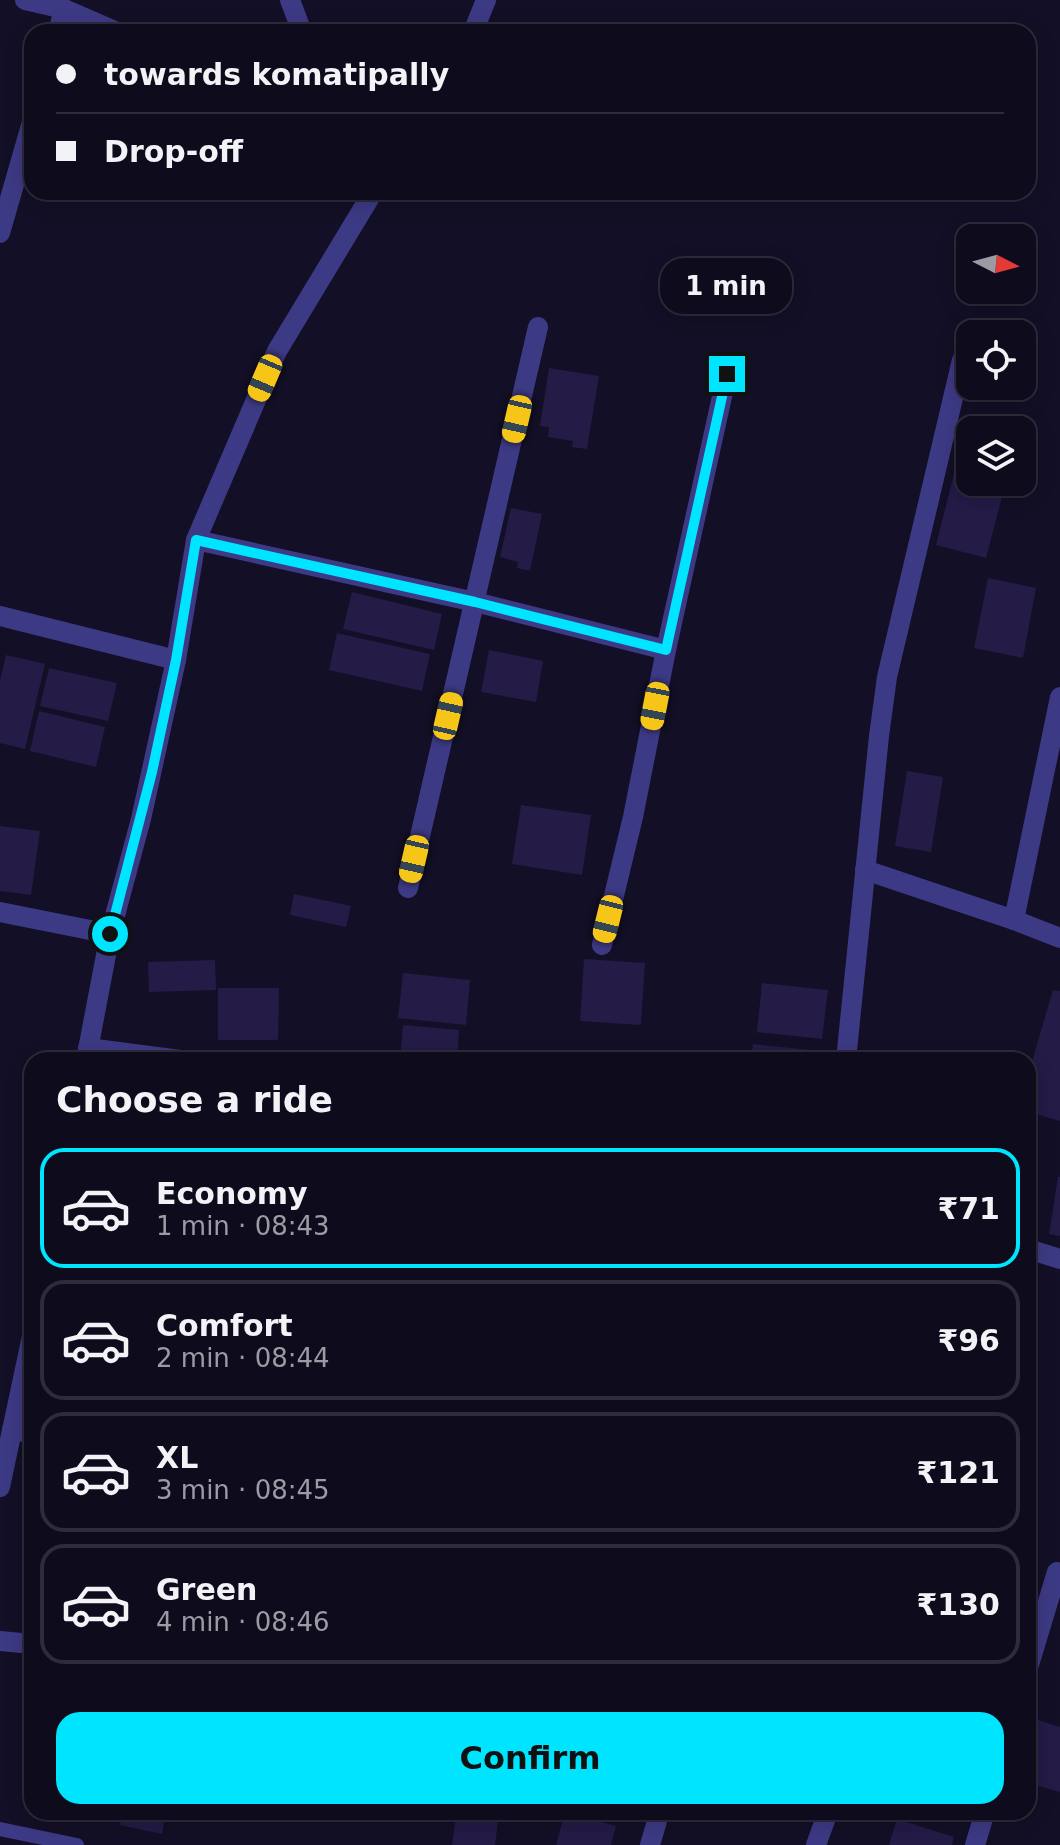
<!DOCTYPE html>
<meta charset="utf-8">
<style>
body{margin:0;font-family:"DejaVu Sans",sans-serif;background:#1c1929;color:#f1f3f6;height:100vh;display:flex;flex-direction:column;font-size:30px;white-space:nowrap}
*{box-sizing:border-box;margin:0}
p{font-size:26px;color:#9b9ba3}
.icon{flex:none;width:44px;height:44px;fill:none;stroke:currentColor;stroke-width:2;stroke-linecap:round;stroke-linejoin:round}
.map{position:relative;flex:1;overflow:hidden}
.drawer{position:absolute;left:24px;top:1052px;width:1012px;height:768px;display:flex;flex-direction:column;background:#0e0b1c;border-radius:24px;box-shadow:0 4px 20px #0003,0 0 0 2px #2e2b3b}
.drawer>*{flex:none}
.guide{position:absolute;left:24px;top:24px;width:1012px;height:176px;border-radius:24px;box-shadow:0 4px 20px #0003,0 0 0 2px #2e2b3b;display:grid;align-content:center;height:176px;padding:0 32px;background:#0e0b1c}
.needle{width:52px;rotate:96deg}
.fabs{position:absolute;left:956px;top:224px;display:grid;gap:16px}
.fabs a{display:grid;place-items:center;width:80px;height:80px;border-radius:16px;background:#0e0b1c;box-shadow:0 4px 20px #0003,0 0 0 2px #2e2b3b;font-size:40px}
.end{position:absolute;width:36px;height:36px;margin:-18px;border:10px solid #00e5ff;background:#111;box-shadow:0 0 0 4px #111}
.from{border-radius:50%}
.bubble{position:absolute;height:56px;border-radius:24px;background:#0e0b1c;box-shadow:0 4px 20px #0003,0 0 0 2px #2e2b3b;font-size:26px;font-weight:700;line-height:56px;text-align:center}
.car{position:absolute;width:24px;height:48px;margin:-24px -12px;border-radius:10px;box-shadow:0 0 6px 2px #0007;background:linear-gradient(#f5c518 24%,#345 0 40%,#f5c518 0 76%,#345 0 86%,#f5c518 0)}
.guide b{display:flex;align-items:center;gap:28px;height:76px;font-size:30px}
.guide b+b{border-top:2px solid #2e2b3b}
.guide i{width:20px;height:20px;background:#f1f3f6}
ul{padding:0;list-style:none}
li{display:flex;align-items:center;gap:24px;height:120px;margin:0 16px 12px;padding:0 16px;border:4px solid #2e2b3b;border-radius:24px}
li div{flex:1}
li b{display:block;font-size:30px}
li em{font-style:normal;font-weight:700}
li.active{border-color:#00e5ff}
li>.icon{width:72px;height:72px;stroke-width:1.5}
h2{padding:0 32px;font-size:36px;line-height:96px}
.button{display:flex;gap:16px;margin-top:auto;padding:16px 32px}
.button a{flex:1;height:92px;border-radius:24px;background:#00e5ff;color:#111;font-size:32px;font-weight:700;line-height:92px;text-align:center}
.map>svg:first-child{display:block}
.building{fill:#241b47}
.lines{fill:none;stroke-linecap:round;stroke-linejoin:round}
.service{stroke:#3d3a85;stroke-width:14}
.minor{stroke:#3d3a85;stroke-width:20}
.tertiary{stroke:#3d3a85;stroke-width:20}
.route{stroke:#00e5ff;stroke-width:10}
</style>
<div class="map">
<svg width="1060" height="1845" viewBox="0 0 1060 1845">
<rect width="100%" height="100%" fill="#130f26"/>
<!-- building -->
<g class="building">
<polygon points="549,368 599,376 587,449 572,447 573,441 548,437 549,427 540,426"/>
<polygon points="956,466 970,470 970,482 1006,482 986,558 936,545"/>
<polygon points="511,508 542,514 530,571 517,568 518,562 500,557"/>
<polygon points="988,578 1036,588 1023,658 974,648"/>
<polygon points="352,592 442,614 434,650 343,629"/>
<polygon points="337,633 430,654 422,691 329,670"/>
<polygon points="489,650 543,661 536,702 481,692"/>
<polygon points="6,655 45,664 25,749 0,743 0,680"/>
<polygon points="49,668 117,683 108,721 40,706"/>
<polygon points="39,711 105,727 96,767 30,751"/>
<polygon points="907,771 943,777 931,852 895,846"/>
<polygon points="521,805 591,815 582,875 512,864"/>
<polygon points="0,826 40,831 31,895 0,891"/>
<polygon points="294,894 351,906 346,927 290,915"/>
<polygon points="584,959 645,963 641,1025 580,1021"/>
<polygon points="215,960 216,990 149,992 148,962"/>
<polygon points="403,973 470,980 466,1025 398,1018"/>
<polygon points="762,983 828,990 822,1039 757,1032"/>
<polygon points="218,988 279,988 278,1040 218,1040"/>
<polygon points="1053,990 1060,991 1060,1121 1028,1112 1028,1075"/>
<polygon points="403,1025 459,1030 457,1060 400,1060"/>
<polygon points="753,1044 821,1051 820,1060 751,1060"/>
<polygon points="1058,1177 1060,1177 1060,1236 1049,1234"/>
<polygon points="1028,1717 1060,1727 1060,1792 1028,1783"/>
<polygon points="123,1812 166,1812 162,1834 120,1825"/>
<polygon points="565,1812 616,1826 611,1845 556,1845"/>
<polygon points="456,1816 498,1821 495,1845 452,1845"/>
<polygon points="897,1819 954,1837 952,1845 889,1845"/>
</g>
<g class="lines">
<!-- service -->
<polyline class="service" points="0,1829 77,1845"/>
<!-- minor -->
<g class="minor">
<polyline points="25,0 64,9 117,32"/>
<polyline points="290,0 302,32"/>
<polyline points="58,32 64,9"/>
<polyline points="0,233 32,122"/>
<polyline points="196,540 475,602 666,650 727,374"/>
<polyline points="0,616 176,660"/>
<polyline points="865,870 1014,920 1060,697"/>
<polyline points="408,888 538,327"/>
<polyline points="0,912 110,934"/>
<polyline points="1014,920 1060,938"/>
<polyline points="602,945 633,817 666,650"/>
<polyline points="88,1048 180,1060"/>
<polyline points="846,1060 879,736 887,677 962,360"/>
<polyline points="1028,1249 1060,1259"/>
<polyline points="12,1430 32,1433"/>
<polyline points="0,1641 32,1644"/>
<polyline points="1028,1668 1057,1572 1060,1573"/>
<polyline points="650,1845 657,1821"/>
<polyline points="816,1845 828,1812"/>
<polyline points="975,1845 985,1812"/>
</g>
<!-- tertiary -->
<g class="tertiary">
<polyline points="473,32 486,0"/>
<polyline points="86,1060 110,934 141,819 176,660 196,540 277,351 373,192"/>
<polyline points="0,1487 32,1336"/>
</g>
</g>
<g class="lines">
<!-- route -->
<polyline class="route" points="110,934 152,772 176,660 196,540 475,602 666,650 727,374"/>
</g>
</svg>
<div class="fabs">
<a><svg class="needle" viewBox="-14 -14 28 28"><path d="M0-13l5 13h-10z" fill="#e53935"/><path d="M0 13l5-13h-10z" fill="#9b9ba3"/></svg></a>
<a><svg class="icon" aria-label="locate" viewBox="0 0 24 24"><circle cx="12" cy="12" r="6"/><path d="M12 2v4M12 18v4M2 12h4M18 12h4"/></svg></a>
<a><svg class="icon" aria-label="layers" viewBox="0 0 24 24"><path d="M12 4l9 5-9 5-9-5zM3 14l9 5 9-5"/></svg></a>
</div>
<i class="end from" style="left:110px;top:934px"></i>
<i class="end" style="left:727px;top:374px"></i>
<div class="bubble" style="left:660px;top:258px;width:132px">1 min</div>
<i class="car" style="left:265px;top:378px;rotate:203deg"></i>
<i class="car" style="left:517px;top:419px;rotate:193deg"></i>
<i class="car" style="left:655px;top:706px;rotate:191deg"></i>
<i class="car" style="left:448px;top:716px;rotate:13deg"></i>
<i class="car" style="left:414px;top:859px;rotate:193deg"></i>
<i class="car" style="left:608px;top:919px;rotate:194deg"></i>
<div class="guide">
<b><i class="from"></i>towards komatipally</b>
<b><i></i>Drop-off</b>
</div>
<section class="drawer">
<h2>Choose a ride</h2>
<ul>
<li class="active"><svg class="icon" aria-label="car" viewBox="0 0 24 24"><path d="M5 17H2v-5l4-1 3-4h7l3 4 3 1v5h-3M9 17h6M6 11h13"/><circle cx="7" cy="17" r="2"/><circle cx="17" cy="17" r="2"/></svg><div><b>Economy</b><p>1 min · 08:43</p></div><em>₹71</em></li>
<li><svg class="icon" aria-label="car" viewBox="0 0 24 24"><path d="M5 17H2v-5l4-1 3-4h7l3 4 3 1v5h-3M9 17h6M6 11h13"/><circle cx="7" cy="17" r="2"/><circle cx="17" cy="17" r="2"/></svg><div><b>Comfort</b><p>2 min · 08:44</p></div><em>₹96</em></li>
<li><svg class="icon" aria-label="car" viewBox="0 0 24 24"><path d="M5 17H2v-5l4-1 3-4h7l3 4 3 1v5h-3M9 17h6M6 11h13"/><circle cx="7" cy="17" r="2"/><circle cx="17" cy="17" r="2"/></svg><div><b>XL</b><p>3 min · 08:45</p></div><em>₹121</em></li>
<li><svg class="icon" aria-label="car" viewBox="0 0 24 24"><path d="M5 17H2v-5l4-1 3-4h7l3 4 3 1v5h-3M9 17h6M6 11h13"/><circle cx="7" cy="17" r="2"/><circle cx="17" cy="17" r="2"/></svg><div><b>Green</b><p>4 min · 08:46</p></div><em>₹130</em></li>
</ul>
<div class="button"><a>Confirm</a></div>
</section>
</div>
